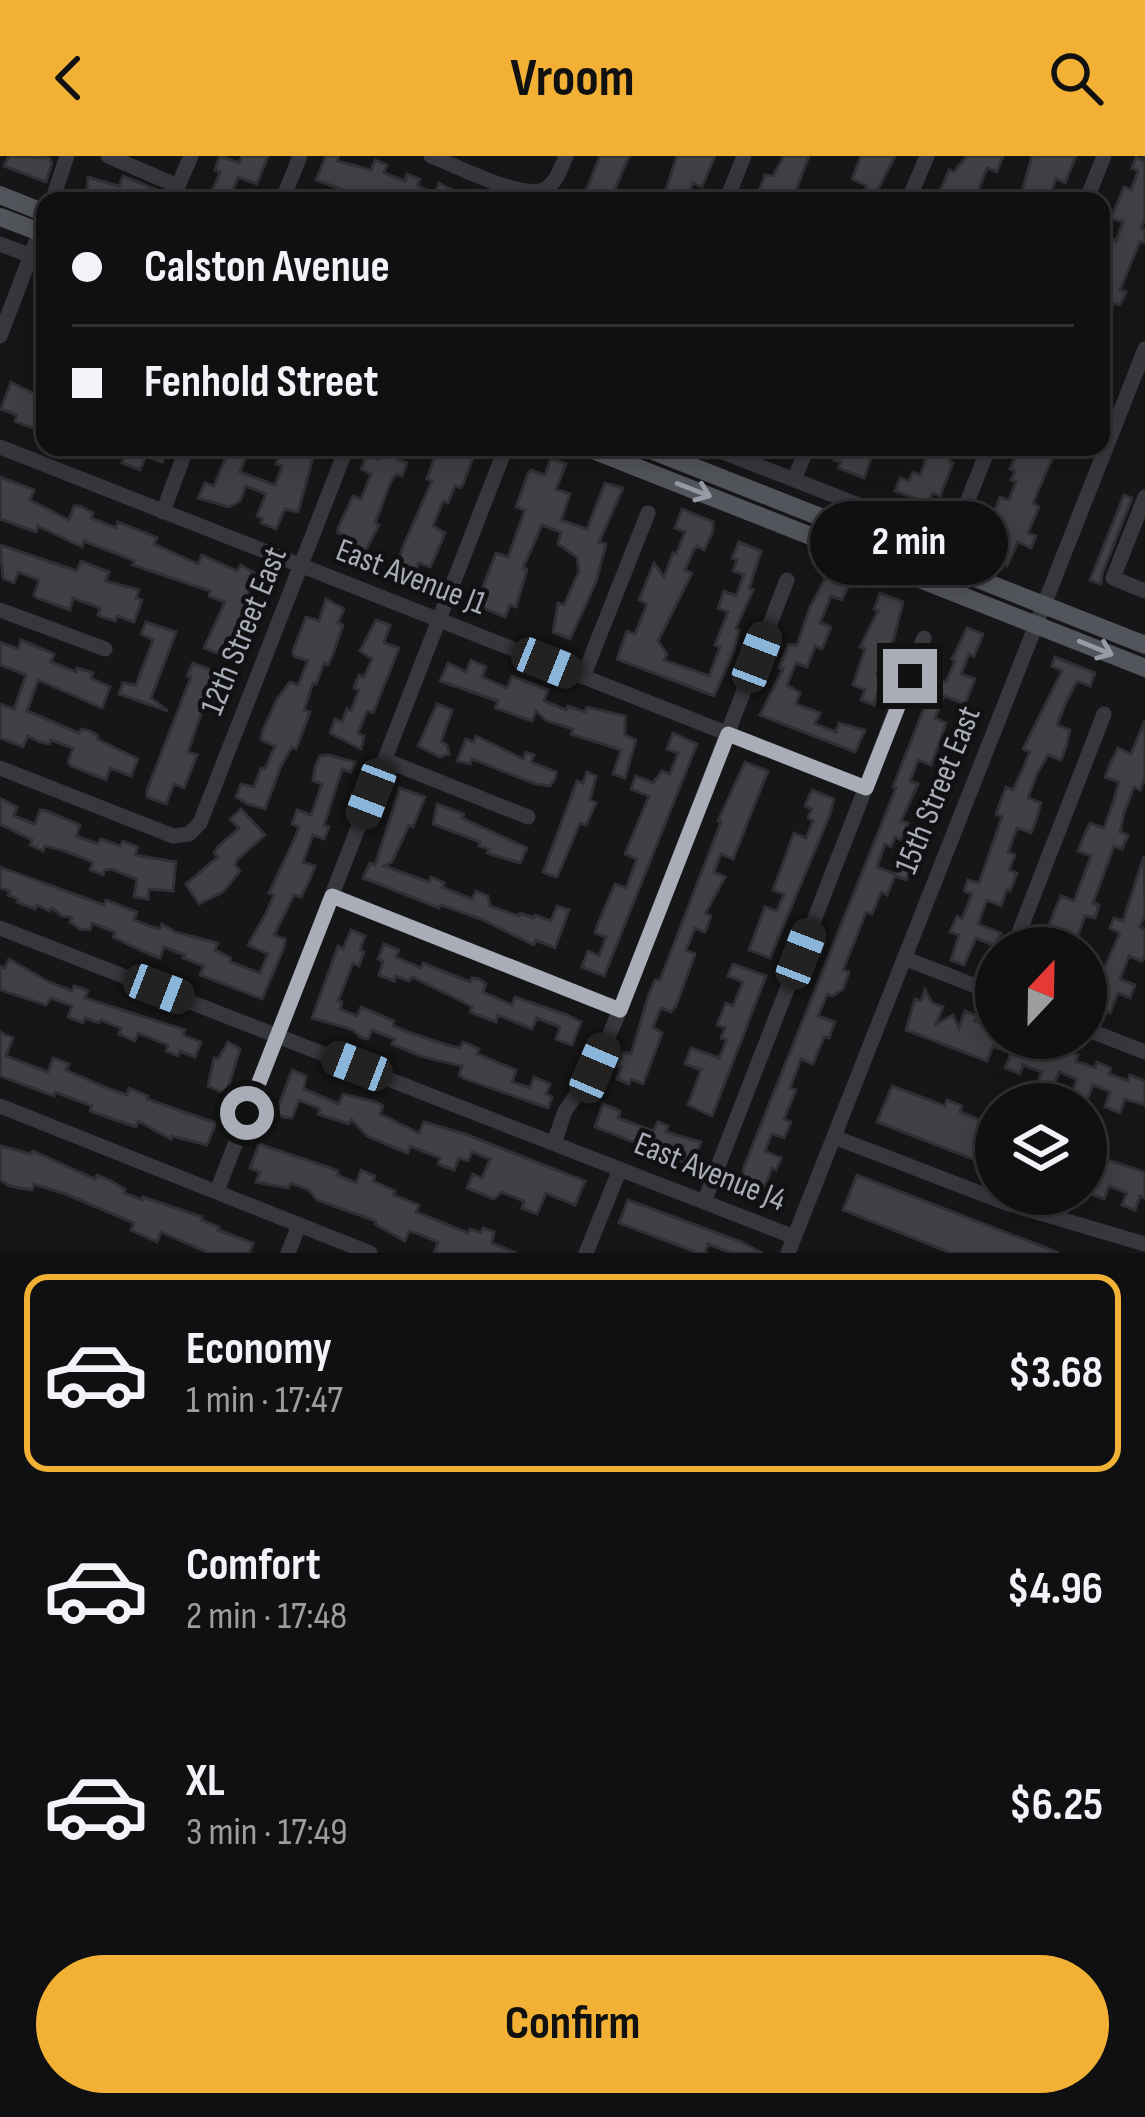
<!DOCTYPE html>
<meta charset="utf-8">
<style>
body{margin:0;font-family:"Sofia Sans Condensed",sans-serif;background:#19191b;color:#f1f3f6;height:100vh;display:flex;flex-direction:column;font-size:45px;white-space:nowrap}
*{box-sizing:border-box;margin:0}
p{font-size:39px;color:#9c9d9f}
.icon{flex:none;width:66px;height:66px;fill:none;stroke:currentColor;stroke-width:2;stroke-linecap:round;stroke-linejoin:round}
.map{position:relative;height:1097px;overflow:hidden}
.drawer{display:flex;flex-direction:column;background:#101012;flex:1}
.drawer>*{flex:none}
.hud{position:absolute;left:36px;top:36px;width:1074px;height:264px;border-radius:24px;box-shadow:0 6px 30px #0003,0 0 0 3px #303032;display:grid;align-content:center;height:264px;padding:0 36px;background:#101012}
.needle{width:78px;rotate:22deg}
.tools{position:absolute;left:975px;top:771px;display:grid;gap:24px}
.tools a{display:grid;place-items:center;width:132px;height:132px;border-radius:50%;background:#101012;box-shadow:0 6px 30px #0003,0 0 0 3px #303032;font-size:60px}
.end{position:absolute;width:54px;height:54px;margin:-27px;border:15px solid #a8adb8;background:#111;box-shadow:0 0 0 6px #111}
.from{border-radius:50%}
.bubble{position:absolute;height:84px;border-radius:42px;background:#101012;box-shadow:0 6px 30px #0003,0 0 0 3px #303032;font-size:39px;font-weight:700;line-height:84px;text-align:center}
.car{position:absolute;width:36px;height:72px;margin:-36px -18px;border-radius:15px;box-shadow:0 0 9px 3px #0007;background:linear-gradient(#222 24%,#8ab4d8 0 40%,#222 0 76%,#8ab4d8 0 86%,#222 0)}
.hud b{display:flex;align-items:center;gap:42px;height:114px;font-size:45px}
.hud b+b{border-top:3px solid #303032}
.hud i{width:30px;height:30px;background:#f1f3f6}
ul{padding:21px 0 0;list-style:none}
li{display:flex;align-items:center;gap:36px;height:198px;margin:0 24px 18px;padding:0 12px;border:6px solid transparent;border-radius:24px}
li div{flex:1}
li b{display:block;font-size:45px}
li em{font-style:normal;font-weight:700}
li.active{border-color:#f2b134}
li>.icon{width:108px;height:108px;stroke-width:1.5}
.primary-button{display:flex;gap:24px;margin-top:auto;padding:24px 36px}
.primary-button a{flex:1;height:138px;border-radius:72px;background:#f2b134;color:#111;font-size:48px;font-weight:700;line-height:138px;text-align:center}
header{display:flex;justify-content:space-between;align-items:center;height:156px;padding:0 36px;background:#f2b134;color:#111;font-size:54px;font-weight:700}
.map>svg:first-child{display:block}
.building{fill:#404145;stroke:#303034;stroke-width:3}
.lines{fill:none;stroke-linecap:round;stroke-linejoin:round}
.minor{stroke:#37383d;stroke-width:15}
.major{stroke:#53555c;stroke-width:18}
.oneway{stroke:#979ba6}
.route{stroke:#a8adb8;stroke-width:15}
.labels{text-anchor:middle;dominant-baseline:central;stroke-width:9;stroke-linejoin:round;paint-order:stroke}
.street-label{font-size:33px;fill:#a8adb8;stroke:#111113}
</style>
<header><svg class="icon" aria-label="back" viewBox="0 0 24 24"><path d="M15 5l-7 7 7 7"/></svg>Vroom<svg class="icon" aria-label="search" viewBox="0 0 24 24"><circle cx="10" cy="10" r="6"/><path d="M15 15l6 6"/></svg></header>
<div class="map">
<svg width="1145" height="1097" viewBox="0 0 1145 1097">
<rect width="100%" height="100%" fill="#161618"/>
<!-- building -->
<g class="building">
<polygon points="9,0 49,2 52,7 46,26 4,10"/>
<polygon points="220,0 239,7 242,0 268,0 257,28 238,21 229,45 208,45 220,16 215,14"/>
<polygon points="326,0 339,0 337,5 371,14 375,4 387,9 384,17 405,25 407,18 420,23 417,30 435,37 439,27 474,45 383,45 364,38 363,41 316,24"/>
<polygon points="600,0 629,0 610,45 582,45"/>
<polygon points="677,0 715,0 702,31 693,27 686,45 662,45"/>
<polygon points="784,0 809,0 792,45 755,45 765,19 773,20"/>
<polygon points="861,0 895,0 872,45 861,45 867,30 852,23"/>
<polygon points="967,0 1003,0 997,16 987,12 974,45 936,45 949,14 954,16"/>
<polygon points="1032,0 1076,0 1065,27 1056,23 1048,45 1019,45"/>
<polygon points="1145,0 1145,62 1141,73 1145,74 1145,87 1140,85 1120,134 1126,136 1120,149 1114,147 1101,179 1101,92 1105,94 1111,83 1116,85 1123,66 1111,62 1124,31 1131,34 1138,15 1132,12 1136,1 1143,4"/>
<polygon points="123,20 162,36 160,41 156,45 86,43 88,21 119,30"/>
<polygon points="11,226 45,243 45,277 19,267 15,265 17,259 1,253"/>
<polygon points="108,291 168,291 162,306 146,300 140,314 122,307 125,298"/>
<polygon points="230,291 250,291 240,316 275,329 282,310 276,308 282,291 316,291 298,356 285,353 276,373 261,367 263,362 257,360 266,338 246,330 240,345 229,351 198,342 205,327 214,330"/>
<polygon points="383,291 403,291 398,304 407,307 402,320 397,318 391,325 375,367 379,369 360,405 346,399 352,383 338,377 338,372 353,340 361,343 371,318 361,313 366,301 379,303"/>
<polygon points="438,291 462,291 475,296 463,328 460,332 455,330 448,347 443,345 433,370 445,377 434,403 430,411 419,407 406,431 393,425 402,393 432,325 427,323"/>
<polygon points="839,291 875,291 864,322 838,312 841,306 834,304"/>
<polygon points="1020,291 1057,291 1033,347 1039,351 1028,377 1036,380 1031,392 1018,386 1007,410 997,406 1001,396 987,390 991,380 985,377 1000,341 1009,344 1016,326 1011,324 1015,315 1010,313"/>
<polygon points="930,293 952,298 949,305 953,307 940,340 933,337 927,347 895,335 900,322 909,325 913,316 920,319"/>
<polygon points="551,302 566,308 556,333 570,338 561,364 587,373 605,327 623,332 599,386 606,388 596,426 570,483 553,476 558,447 564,449 579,415 577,401 558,388 561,376 542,369 523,412 527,413 516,451 510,449 505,461 476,449 496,397 508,401 525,354 516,351 528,317 531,314 545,319"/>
<polygon points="0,321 34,334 30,344 69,364 74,350 80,350 93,357 91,362 116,372 118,366 153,380 157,382 154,388 198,408 202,399 237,415 241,409 256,418 249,437 259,444 246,474 239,474 232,492 223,490 220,498 204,492 225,446 209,440 210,435 133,409 135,405 84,385 82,391 38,370 36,376 0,363"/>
<polygon points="1124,339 1132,342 1102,418 1101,428 1090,424"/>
<polygon points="682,353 713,366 713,375 704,394 697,390 693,395 685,414 692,417 658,485 667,498 664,504 709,520 720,491 715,489 728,456 718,452 724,435 736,440 744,419 733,415 737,404 732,402 739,386 761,395 749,433 753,434 736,472 739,474 734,495 714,540 617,503 627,475 635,478 647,448 639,444 654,407 664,421 673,397 676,398 685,376 675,372"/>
<polygon points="0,389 77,415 81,405 109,416 105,425 139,434 136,442 142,444 134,466 117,460 115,465 102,461 98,459 100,452 73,442 70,454 37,442 34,439 39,424 18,416 14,427 3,422"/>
<polygon points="827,419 849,428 842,444 831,440 820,467 831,471 822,493 815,490 807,511 796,507 787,529 800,537 796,548 820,557 815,568 836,576 839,567 865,574 855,596 760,559 783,513 779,512 788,489 797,489 810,451"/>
<polygon points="880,437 903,446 894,482 879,511 877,519 882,521 874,549 861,544 865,534 853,529 865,493 860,491 878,455 874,453"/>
<polygon points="326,443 344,453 338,467 343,469 333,498 328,509 324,507 316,528 313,527 304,554 310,556 296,593 292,591 281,610 265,653 248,648 236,641 241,628 254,631 261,612 265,613 275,590 261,584 262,576 277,543 290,526 298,529 308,505 294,500 293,495 306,461 319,465"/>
<polygon points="376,464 390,469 384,487 399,492 373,557 367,555 358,577 364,580 361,593 330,577 335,563 342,566 347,553 351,555 359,534 354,532 359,519 364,521 372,503 360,495"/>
<polygon points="146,466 176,476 151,542 168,555 119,538 123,527 136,529 153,484 141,478"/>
<polygon points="967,472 983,478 974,500 969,498 961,518 975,523 965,548 944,540 935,562 946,567 941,582 931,609 918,604 910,625 918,628 901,665 908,667 901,684 895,681 891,691 885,688 877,711 895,718 901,704 912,709 906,724 895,720 887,739 881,736 872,758 866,756 843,814 849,816 843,833 832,840 827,838 818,860 835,866 829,882 824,881 813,908 801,903 790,932 796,934 784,963 791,966 784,982 772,978 765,995 781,1002 776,1014 772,1012 763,1035 741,1026 744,1011 896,632 893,631 926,547 937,523 946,526 955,505 952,503"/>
<polygon points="21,484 54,498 51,506 76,516 77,512 93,517 91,522 110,531 102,552 38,524 27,555 79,577 81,573 90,575 98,580 97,583 138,603 131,620 110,612 106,624 71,610 68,606 73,592 51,584 50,588 40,586 28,580 23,591 0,582 0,548 14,553 26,519 0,509 0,486 18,493"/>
<polygon points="1055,501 1095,517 1090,530 1077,525 1067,544 1057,569 1070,574 1066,591 1061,604 1048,599 1037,618 1028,642 1041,647 1036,664 1031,677 1017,672 1008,696 1015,699 1009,714 1017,717 1010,735 1007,733 1001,750 987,744 978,768 1001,777 995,790 976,782 964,809 951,804 959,779 950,776 957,760 962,763 972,738 964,735 968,724 979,727 1002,661 996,658 1006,631 1013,634 1021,617 1030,596 1023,593 1062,515 1052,510"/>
<polygon points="471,504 486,511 482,521 507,532 512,520 541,531 548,534 544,545 566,554 568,550 585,556 587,551 625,560 625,579 636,584 625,622 613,618 621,594 571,578 573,573 547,565 536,555 532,565 495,552 498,545 440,525 448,507 466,516"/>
<polygon points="193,507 228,520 215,554 204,549 188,596 197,599 184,632 174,628 166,648 147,641 147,634 191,521 187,520"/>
<polygon points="437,548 452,554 441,586 447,589 449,598 440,601 418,590"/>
<polygon points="1145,564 1145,622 1140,634 1134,631 1124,657 1120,676 1128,679 1122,693 1114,690 1093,747 1099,749 1095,762 1085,760 1073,792 1055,792 1062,774 1049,769 1054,756 1061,740 1074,745 1091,700 1078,695 1083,682 1090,667 1104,672 1113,647 1119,626 1105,621 1110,608 1118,592 1131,598"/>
<polygon points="673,577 697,588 604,820 582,811 588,795 599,800 606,781 595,777 597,770 615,728 626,732 637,703 625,698 649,640 631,633 636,620 653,627 662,615 670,618 678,597 667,593"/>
<polygon points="476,580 523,603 526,596 534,599 531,606 556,616 555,623 550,630 536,628 472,603 470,608 457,605 466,583 474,586"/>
<polygon points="328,599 355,606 351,616 342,613 324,669 329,671 324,683 313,679 303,706 315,710 310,723 301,741 294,739 274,779 285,783 284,791 262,843 200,819 204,810 183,802 185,799 164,791 160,802 149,798 113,781 115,776 92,767 90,774 80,773 70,766 72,761 62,760 52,752 50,755 37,749 35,753 17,746 18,743 8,739 10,735 0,732 0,711 104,749 106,744 137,756 134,764 152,771 160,773 162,768 175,776 218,787 215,794 231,802 230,806 260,817 268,798 248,789 266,757 274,739 269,737 295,682 299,671 292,668 297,654 311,659 322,628 313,625 315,611 320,600"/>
<polygon points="745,606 768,615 733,703 721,698 714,716 725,721 705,758 711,760 705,776 695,772 686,794 695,798 676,850 671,856 661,852 653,871 662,877 643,928 631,923 629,928 617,923 621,911 618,910 623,896 631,898 649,838 655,824 660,824 721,666 718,665"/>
<polygon points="587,616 596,620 590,644 596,647 586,669 580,667 557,721 550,719 543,716 577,625 583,627"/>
<polygon points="400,632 425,641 413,671 409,669 392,706 384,710 429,726 431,721 444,727 442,731 472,743 476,735 488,740 490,750 519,760 520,757 534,762 535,759 551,765 557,750 569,754 555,792 536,784 534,789 481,763 441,749 439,752 363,722 370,707 375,709"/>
<polygon points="812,634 834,643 830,658 770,802 749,794 765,751 777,755 784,738 773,734 794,677 806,682 813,665 808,662 812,653 805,650"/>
<polygon points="0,642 17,651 14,660 35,668 40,654 47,655 80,669 76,680 98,688 101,683 120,690 123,685 138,691 135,699 176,706 173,735 149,733 148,743 134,741 137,723 111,713 105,714 103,719 90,714 93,706 62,694 45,690 43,695 30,689 32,684 0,668"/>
<polygon points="437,648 464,658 462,662 527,692 520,707 487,697 489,693 479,690 480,686 433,668"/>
<polygon points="241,653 265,679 237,704 235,709 240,715 223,736 199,748 186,728 218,701 214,697 218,691 239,672 230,663"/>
<polygon points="1144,700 1145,759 1140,771 1145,773 1145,798 1142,805 1129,800 1120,823 1135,829 1130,842 1118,837 1110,857 1093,851 1099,835 1095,833 1120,777 1110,772 1114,762 1123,765"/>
<polygon points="351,774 365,780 360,794 364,796 359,810 353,807 338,845 342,846 340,853 357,860 361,851 394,865 393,870 408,876 447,889 460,892 463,886 479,893 477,898 516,914 512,926 530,932 534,921 550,928 546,938 552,941 548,952 465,923 459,919 462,910 420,900 392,888 394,883 372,874 368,883 362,882 351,873 312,862 338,790 343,793"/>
<polygon points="384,788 399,794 396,801 421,812 423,807 470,826 472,822 479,823 486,828 483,836 512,849 515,841 567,859 581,866 572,889 556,883 560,871 537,862 532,873 498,859 496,866 470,856 472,851 467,848 412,821 409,825 396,820 394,825 379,819 383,805 378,803"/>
<polygon points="9,803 49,826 72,835 74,830 81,832 88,835 85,842 185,874 183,879 201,886 195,901 180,895 178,900 166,895 168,889 138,877 135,885 119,878 121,872 101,864 99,867 85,862 83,867 68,861 72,850 51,842 46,849 0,834 0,810 5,812"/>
<polygon points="733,808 766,820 712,960 688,949 701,914 685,908 691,892 719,902 727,884 721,882 725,872 717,869 726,847 733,850 743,826 728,820"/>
<polygon points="925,834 932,847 943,851 936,868 953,859 959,872 965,855 977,860 975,865 996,873 996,882 1029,886 1034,882 1044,886 1042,891 1062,899 1064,893 1078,899 1076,905 1095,912 1097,906 1111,912 1109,918 1128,925 1130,919 1145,925 1145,949 1125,943 1120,957 1105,951 1110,936 1093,929 1087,944 1071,938 1077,923 1059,916 1053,931 1038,925 1042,916 1023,909 1020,918 1005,912 1011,897 993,890 987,905 906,874 915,843 921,845"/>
<polygon points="0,876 13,882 6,900 48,916 53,902 69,908 66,914 107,932 127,939 129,932 148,940 147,943 216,967 207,989 172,980 171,983 138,965 136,971 90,955 92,950 55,936 54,940 0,920"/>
<polygon points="228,886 240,893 226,938 208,930 214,902 218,903"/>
<polygon points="292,914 306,920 304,933 339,948 343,938 376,946 383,950 380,958 419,977 424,966 465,978 585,1025 575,1049 546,1037 537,1058 522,1052 524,1045 501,1036 494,1043 467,1032 473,1018 482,1022 490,1003 472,996 468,1005 459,1002 454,1014 438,1008 440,1002 410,990 408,997 397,993 367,980 351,963 349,968 330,962 318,958 320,953 299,944 292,962 284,961 276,957"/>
<polygon points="892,930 945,950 947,944 962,950 960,956 996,970 996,1012 877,966"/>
<polygon points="603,948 620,955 618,962 653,975 658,966 668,970 666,976 701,986 692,1009 595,971"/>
<polygon points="259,988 328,1011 338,1015 337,1019 356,1027 361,1014 375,1020 373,1025 395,1035 393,1039 419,1049 416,1056 468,1077 470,1073 481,1077 483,1072 494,1076 492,1087 516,1097 434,1097 438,1086 419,1078 409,1075 405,1085 375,1068 376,1065 317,1044 309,1034 291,1027 288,1032 256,1026 260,1016 250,1012"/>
<polygon points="0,990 31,998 33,995 95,1023 97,1019 109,1024 125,1033 124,1037 142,1044 143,1041 202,1061 201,1064 219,1071 218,1074 253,1087 249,1097 209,1097 161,1076 157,1086 131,1074 134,1067 66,1038 34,1028 32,1034 10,1030 0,1024"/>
<polygon points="1086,997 1145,1016 1145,1042 1140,1040 1135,1054 1122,1049 1127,1037 1109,1030 1104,1043 1091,1038 1096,1027 1086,1023"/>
<polygon points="857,1019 1057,1096 1057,1097 951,1097 843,1054"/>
<polygon points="628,1044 742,1086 762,1097 732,1097 708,1088 705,1097 698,1097 619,1067"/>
</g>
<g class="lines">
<!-- minor -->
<g class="minor">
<polyline points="108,0 178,30 191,0"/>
<path d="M431 0C455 9 523 45 545 33 557 26 561 12 566 0"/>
<polyline points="52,45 67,0"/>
<polyline points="282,45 300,0"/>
<polyline points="726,45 744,0"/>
<polyline points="908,45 927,0"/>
<polyline points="1086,45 1104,0"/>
<polyline points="0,88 45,105"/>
<polyline points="0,180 44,65"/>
<polyline points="0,291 866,632"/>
<polyline points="710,291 938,380 954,379 989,291"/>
<polyline points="794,323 808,291"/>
<polyline points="1145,341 1113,422 1145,435"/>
<polyline points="163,356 187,291"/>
<polyline points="0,454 105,493"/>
<polyline points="583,521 648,357"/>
<polyline points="385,604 528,661"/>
<polyline points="0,612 173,680 189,678 200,667 347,291"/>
<polyline points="332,740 620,854"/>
<polyline points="0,772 794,1081"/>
<polyline points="1013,792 1104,558"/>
<polyline points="904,802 996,838"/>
<polyline points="1086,873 1145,896"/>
<polyline points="0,950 370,1097"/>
<polyline points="834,981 1006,1047 1145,1088"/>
<polyline points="554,987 565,955 595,912 620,854 787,424"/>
<polyline points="217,1035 506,291"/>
<polyline points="704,1046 924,482"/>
<polyline points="288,1097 299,1069"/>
<polyline points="586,1097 620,1013"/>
<polyline points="788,1097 1145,193"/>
</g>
<!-- major -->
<g class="major">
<polyline points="0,39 45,57"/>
<polyline points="0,61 45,78"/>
<polyline points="585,291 1145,512"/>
<polyline points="643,291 1145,489"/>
</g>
</g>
<!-- one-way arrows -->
<defs><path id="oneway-shaft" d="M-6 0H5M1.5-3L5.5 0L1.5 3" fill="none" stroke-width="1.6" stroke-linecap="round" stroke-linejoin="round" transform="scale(3)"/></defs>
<g class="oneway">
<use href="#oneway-shaft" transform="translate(694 334) rotate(21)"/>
<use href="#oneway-shaft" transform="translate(1096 492) rotate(22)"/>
</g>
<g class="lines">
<!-- route -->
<polyline class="route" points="247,957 332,740 620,854 728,578 866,632 910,520"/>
</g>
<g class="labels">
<!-- street labels -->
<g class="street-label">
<text transform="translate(411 421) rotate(21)">East Avenue J1</text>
<text transform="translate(244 475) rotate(-68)">12th Street East</text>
<text transform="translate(938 634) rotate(-68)">15th Street East</text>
<text transform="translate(710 1016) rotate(22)">East Avenue J4</text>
</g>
</g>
</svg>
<div class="tools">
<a><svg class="needle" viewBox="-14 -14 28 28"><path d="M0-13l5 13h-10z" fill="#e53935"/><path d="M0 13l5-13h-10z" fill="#9c9d9f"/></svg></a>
<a><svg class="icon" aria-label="layers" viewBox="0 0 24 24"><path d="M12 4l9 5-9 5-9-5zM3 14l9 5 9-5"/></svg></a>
</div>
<i class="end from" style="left:247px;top:957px"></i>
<i class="end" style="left:910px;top:520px"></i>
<div class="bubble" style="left:810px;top:345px;width:198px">2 min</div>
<i class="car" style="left:757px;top:501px;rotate:21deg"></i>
<i class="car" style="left:547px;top:507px;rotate:112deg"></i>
<i class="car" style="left:371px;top:638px;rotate:201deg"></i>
<i class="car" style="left:801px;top:798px;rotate:21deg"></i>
<i class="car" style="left:159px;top:833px;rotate:111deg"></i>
<i class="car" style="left:357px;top:910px;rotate:291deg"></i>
<i class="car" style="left:595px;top:912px;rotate:23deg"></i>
<div class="hud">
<b><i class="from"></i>Calston Avenue</b>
<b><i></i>Fenhold Street</b>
</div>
</div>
<section class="drawer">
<ul>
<li class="active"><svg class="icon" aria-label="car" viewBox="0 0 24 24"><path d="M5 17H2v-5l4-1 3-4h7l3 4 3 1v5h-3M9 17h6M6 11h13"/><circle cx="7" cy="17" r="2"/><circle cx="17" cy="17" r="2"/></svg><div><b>Economy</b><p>1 min · 17:47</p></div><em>$3.68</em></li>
<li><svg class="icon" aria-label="car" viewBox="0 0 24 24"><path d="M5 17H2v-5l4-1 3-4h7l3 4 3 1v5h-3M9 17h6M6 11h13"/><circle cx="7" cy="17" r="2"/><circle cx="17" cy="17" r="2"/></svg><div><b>Comfort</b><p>2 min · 17:48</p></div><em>$4.96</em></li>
<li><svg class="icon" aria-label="car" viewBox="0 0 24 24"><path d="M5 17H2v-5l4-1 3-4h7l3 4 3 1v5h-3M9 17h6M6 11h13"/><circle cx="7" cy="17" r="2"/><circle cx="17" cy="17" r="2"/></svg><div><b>XL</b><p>3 min · 17:49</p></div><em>$6.25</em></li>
</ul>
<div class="primary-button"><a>Confirm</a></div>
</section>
